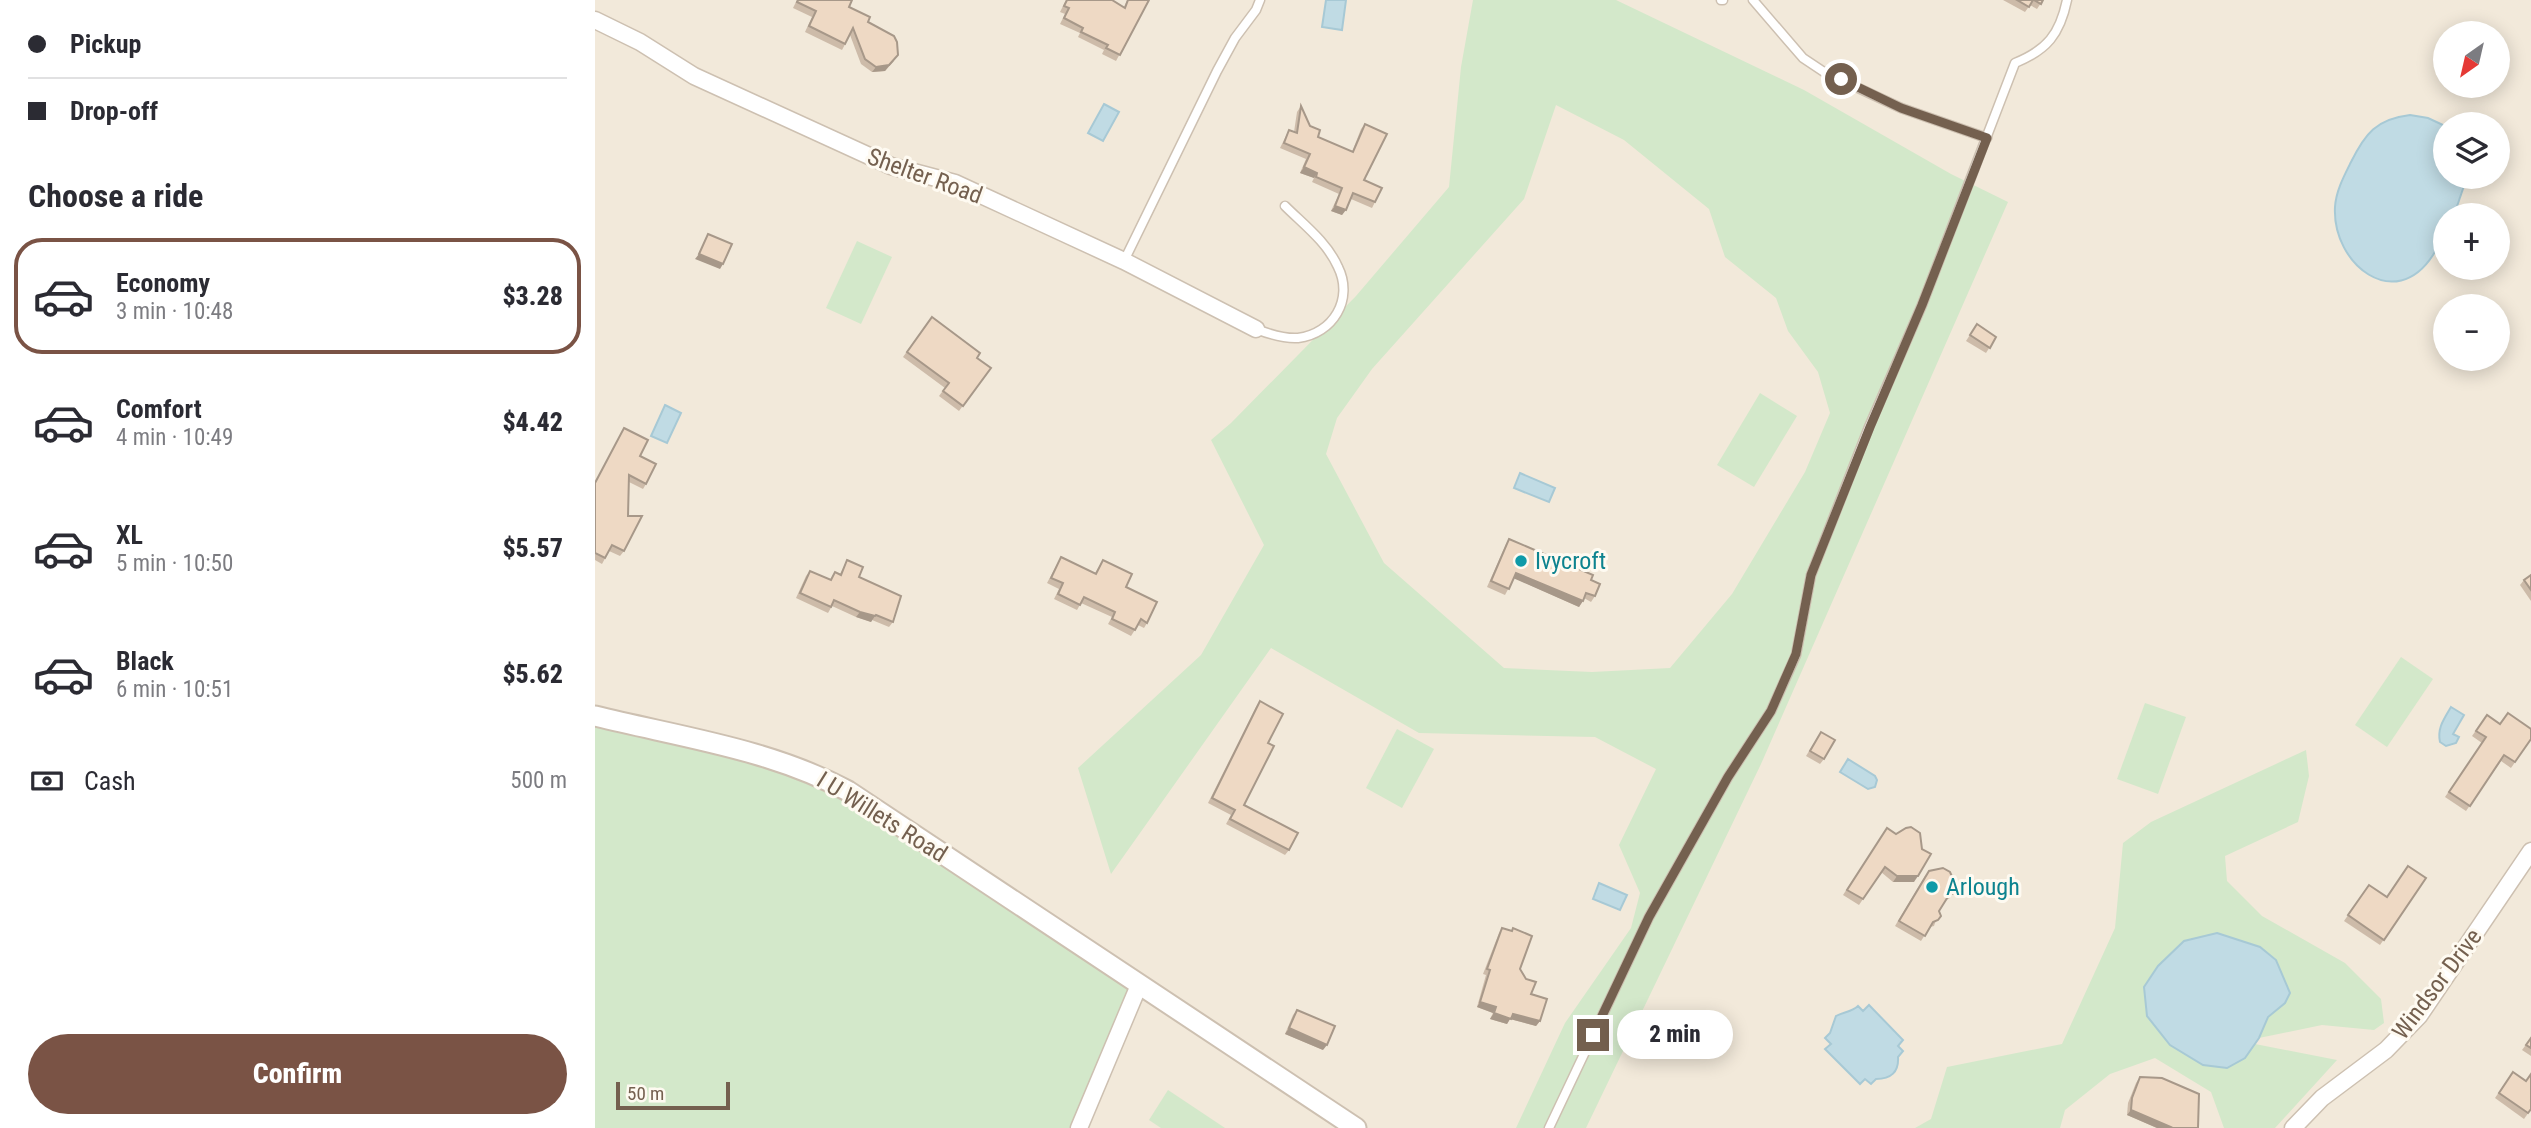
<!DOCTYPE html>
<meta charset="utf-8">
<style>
body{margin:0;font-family:"Roboto Condensed",sans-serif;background:#f2f2f3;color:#2b2b33;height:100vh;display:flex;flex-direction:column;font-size:26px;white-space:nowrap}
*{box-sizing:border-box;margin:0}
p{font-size:23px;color:#7c7c81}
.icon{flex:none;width:38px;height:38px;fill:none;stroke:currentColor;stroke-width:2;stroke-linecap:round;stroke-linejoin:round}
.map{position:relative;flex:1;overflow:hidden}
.panel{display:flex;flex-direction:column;background:#fff;width:595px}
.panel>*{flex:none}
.guide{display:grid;align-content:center;height:154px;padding:0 28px;background:#fff}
.needle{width:46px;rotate:214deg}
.controls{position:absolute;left:1838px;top:21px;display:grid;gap:14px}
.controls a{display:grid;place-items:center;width:77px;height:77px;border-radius:50%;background:#fff;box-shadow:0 4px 18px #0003;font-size:35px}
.scale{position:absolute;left:21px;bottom:18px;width:114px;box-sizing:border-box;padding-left:7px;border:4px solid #74604f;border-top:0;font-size:19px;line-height:24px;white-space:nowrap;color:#74604f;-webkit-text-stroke:5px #fefaf1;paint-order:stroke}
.end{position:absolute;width:32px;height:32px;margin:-16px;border:9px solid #74604f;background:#fff;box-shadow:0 0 0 4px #fff}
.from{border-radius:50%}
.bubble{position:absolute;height:49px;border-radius:24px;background:#fff;box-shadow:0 4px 18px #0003;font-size:23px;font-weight:800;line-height:49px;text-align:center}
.guide b{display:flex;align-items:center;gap:24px;height:66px;font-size:26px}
.guide b+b{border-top:2px solid #e1e1e2}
.guide i{width:18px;height:18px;background:#2b2b33}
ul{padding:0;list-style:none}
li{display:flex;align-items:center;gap:21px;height:116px;margin:0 14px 10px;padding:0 14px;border:4px solid transparent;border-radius:28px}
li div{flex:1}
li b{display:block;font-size:26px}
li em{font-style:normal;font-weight:800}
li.active{border-color:#7a5345}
li>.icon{width:63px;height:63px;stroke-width:1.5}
h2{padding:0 28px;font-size:32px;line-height:84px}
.pay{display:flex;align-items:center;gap:18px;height:77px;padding:0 28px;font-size:26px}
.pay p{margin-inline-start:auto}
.button{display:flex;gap:14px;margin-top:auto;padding:14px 28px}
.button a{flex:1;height:80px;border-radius:42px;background:#7a5345;color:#fff;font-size:28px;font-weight:800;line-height:80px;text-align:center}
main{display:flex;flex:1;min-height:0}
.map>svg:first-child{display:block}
.residential{fill:#f2e9da;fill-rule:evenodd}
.green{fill:#d3e8ca;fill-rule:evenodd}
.water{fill:#c0dbe4;stroke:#a7c9d5;stroke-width:2}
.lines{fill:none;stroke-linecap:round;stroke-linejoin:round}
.service-casing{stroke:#cdc0b1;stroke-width:11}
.minor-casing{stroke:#cdc0b1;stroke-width:19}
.tertiary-casing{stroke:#cdc0b1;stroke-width:23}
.service{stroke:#fff;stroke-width:8}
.minor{stroke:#fff;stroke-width:16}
.tertiary{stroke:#fff;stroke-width:19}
.wall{fill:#cdbba9}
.shaded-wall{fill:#a79889}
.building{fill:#eed9c4;stroke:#a79889;stroke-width:2}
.route{stroke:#74604f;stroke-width:9}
.culture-dot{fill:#0f9aa8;stroke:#fefaf1;stroke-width:2.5}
.labels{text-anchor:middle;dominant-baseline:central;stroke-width:6;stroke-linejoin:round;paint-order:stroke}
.street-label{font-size:24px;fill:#74604f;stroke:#fefaf1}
.culture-label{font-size:24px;fill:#0d838f;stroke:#fefaf1;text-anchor:start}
</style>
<main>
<section class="panel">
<div class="guide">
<b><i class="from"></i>Pickup</b>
<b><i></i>Drop-off</b>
</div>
<h2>Choose a ride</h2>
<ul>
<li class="active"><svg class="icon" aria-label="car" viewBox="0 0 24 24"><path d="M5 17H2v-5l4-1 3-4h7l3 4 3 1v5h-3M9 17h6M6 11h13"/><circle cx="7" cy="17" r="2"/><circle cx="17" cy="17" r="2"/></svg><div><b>Economy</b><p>3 min · 10:48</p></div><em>$3.28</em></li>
<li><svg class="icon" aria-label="car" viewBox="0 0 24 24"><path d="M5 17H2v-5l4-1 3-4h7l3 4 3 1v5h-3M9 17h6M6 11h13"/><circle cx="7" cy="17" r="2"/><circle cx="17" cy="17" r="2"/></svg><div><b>Comfort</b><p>4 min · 10:49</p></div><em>$4.42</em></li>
<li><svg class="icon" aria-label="car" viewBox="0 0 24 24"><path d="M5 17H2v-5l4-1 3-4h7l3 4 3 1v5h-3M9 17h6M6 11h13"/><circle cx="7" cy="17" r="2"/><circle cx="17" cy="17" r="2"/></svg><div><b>XL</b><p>5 min · 10:50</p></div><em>$5.57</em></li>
<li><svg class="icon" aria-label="car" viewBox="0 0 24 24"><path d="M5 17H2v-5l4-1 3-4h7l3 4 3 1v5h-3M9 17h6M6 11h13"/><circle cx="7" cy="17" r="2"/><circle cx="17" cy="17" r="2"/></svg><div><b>Black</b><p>6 min · 10:51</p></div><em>$5.62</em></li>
</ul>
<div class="pay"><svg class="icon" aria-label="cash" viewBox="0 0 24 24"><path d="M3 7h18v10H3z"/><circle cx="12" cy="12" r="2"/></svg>Cash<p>500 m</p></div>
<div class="button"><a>Confirm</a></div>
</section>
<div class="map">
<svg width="1936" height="1128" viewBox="0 0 1936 1128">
<rect width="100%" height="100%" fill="#fbf6eb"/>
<!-- residential -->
<path class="residential" d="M0 0H1936V1128H0ZM1850 33H1902V86H1850ZM1850 124H1902V177H1850ZM1850 215H1902V268H1850ZM1850 306H1902V359H1850Z"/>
<!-- green -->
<g class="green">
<path d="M878 0H1021L1209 90 1356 174 1413 202 1166 764 991 1128H921L970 1023 1036 928 1045 893 1024 845 1061 769 1000 737 824 733 676 648 516 874 483 768 606 655 669 545 616 440 636 423 761 296 854 187 866 67ZM961 105 1029 140 1114 209 1130 257 1181 298 1193 331 1223 372 1235 413 1210 472 1137 594 1075 668 997 672 909 668 789 563 731 454 742 418 777 369 929 199Z"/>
<polygon points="262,241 297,257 266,324 231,308"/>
<polygon points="1165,393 1202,416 1159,487 1122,465"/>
<polygon points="1806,657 1838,679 1792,747 1760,725"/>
<polygon points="1550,703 1591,717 1563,794 1522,779"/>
<polygon points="0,716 194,765 544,985 476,1128 0,1128"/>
<polygon points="802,729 839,749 807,808 771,788"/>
<polygon points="1711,750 1714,776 1703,822 1630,856 1632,881 1667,916 1750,963 1786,999 1789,1023 1779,1030 1727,1025 1664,1038 1673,1017 1690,1003 1695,993 1681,960 1665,947 1622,933 1589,941 1650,1058 1660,1044 1742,1060 1680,1128 1629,1128 1616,1092 1560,1058 1515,1074 1470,1110 1465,1128 1320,1128 1336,1119 1352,1067 1467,1044 1520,928 1528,843 1556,822"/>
<polygon points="573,1090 630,1128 566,1128 554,1120"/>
</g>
<!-- water -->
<g class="water">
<polygon points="731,0 751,0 747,30 727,27"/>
<polygon points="509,104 524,112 508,141 493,133"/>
<path d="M1815 115 1833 118 1850 126V177H1872L1859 215H1850C1850 234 1848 239 1838 255 1800 314 1737 264 1740 207 1741 191 1749 176 1756 162 1770 134 1781 119 1815 115Z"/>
<polygon points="70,405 86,413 72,443 56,436"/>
<polygon points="925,473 960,488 954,502 919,488"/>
<path d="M1856 707 1869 715 1858 734 1864 737 1861 743 1851 746 1845 742C1842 728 1849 719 1856 707Z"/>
<polygon points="1253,759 1280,776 1282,780 1280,787 1273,789 1245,772"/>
<polygon points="1004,883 1032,895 1025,910 998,899"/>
<polygon points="1622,933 1665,947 1681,960 1695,993 1690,1003 1673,1017 1664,1038 1650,1058 1632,1068 1608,1065 1575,1045 1552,1016 1549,987 1563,966 1589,941"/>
<path d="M1274 1005 1308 1040 1303 1046 1308 1051 1303 1057C1304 1072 1296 1079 1281 1079L1276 1084 1270 1079 1265 1084 1230 1049 1236 1044 1230 1038 1235 1033 1241 1016C1248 1012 1257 1012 1263 1006L1268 1011Z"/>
</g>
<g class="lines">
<!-- service casing -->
<g class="service-casing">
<g id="service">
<polyline points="1126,0 1128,0"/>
<polyline points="1158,0 1208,58 1229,72 1306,108 1392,138"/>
<polyline points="529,261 622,71 640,38 661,10 665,0"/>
<path d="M661 329C674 334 689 339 703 338 738 334 759 299 743 267 732 242 708 224 690 206"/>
<path d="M954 1128 1054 917 1133 777 1176 711 1201 655 1216 575 1274 427 1327 305 1420 63C1452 50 1465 34 1472 0"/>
</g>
</g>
<!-- minor casing -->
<g class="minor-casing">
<g id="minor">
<polyline points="0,20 45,42 99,76 296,166 360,183 529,261 661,329"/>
<polyline points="484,1128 544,985"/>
<polyline points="1698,1128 1727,1098 1791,1050 1824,1016 1936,851"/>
</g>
</g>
<!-- tertiary casing -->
<g class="tertiary-casing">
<path id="tertiary" d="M0 716C85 737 175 749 253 791L761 1128"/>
</g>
<!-- service -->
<use href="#service" class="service"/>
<!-- minor -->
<use href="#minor" class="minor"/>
<!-- tertiary -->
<use href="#tertiary" class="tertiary"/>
</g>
<!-- wall -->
<g class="wall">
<polygon points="202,0 257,0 254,7 273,22 299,61 290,71 277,72 266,64 255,35 247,50 210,32 217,17 198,8"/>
<polygon points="471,0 517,0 529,7 532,0 554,0 521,61 507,54 509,50 483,37 485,33 465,24 470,14 465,12"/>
<polygon points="1408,0 1448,0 1442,9 1435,5 1430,12"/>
<polygon points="706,106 715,126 723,137 757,152 766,129 770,124 769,180 780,202 777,208 756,199 747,215 736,211 744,194 717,182 719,178 705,173 711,159 685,148 694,130 699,132 702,112"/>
<polygon points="337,317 382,358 396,368 364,411 344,396 350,388 308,357"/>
<polygon points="1382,324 1401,337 1391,353 1371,341"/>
<polygon points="29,428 45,456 51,484 48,489 34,482 29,551 25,556 14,551 7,564 0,560 0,483"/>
<polygon points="914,539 996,580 1000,596 996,602 989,598 984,607 919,578 910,595 892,587 911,544"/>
<polygon points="466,557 500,573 508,560 531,587 552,623 549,628 543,625 536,636 513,624 517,617 486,603 482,610 459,599 464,589 452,583"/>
<polygon points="252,560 264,577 298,622 294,627 277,620 276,622 261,617 237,606 233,613 201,598 211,576 215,571 235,580 240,572 245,574"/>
<polygon points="1936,575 1936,601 1925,585 1929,580"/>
<polygon points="665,701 673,743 649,805 694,850 690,855 631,824 636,815 613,803 661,707"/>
<polygon points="1892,715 1905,724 1936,739 1916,768 1906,761 1871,811 1850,797 1887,743 1877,736"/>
<polygon points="1226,732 1229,759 1225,764 1211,756"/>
<polygon points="1292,828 1319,882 1298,882 1286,872 1264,905 1248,895"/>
<polygon points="1330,876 1355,898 1351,900 1344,911 1339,926 1335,927 1326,941 1300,926"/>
<polygon points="1831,878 1785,945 1749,921 1774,885 1792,897"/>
<polygon points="907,928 916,931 918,928 925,969 936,994 945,1021 941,1026 915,1019 912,1024 895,1019 898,1013 882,1007 891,975 888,974 904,933"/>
<polygon points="702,1010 728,1050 690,1034 698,1015"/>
<polygon points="1936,1038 1936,1056 1927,1050"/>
<polygon points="1918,1072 1936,1109 1929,1119 1900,1098"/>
<polygon points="1545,1077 1603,1128 1562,1128 1532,1115 1533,1103 1541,1083"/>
</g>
<!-- shaded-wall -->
<g class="shaded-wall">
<polygon points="303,55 290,71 277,72 281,67"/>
<polygon points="709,167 722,173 719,178 705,173"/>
<polygon points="740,206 751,210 747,215 736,211"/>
<polygon points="104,254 128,264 125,269 100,259"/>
<polygon points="921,573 988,601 984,607 918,578"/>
<polygon points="265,612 280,616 276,622 261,617"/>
<polygon points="1302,876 1323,876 1319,882 1298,882"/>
<polygon points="885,1002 901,1007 898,1013 882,1007"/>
<polygon points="899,1013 918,1014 945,1021 941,1026 915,1019 912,1024 895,1019"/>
<polygon points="694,1028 732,1045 728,1050 690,1034"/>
<polygon points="1536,1110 1576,1127 1575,1128 1562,1128 1532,1115"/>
</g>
<!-- building -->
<g class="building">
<polygon points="203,0 257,0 254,7 275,17 273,22 299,36 302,42 303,55 294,65 281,67 270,59 258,28 250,44 214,26 221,11 202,2"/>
<polygon points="472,0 517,0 530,8 533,0 554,0 525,55 511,48 513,45 486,32 488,28 469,18 474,8 469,6"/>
<polygon points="1422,0 1438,0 1434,7"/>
<polygon points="1439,0 1448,0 1446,4"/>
<polygon points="706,106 715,126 725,130 723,137 758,152 770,124 792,134 769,180 787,188 780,202 758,193 751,210 740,206 747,188 721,177 722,173 709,167 715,154 689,143 694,130 702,133"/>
<polygon points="113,234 137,244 128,264 104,254"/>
<polygon points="337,317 385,353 382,358 396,368 368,406 348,391 354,383 312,352"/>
<polygon points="1382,324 1401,337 1395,348 1375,335"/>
<polygon points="29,428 53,440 45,456 61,464 51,484 34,475 33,516 47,516 29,551 17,545 10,558 0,553 0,483"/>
<polygon points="914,539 998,575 996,580 1005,584 1000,596 991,593 988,601 921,573 914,589 896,581"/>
<polygon points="466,557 501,574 508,560 537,574 531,587 562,602 552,623 546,619 540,630 517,619 520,612 489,597 485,605 463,594 468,583 456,578"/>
<polygon points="252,560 268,567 264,577 306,596 298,622 281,615 280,616 265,612 239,600 236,607 205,593 215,571 236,580 240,572 246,575"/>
<polygon points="1936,575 1936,590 1929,580"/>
<polygon points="665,701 688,714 673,743 679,746 649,805 703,833 694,850 635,819 640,810 617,798"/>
<polygon points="1913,713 1936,729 1936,739 1920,762 1909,755 1875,806 1854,792 1891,737 1881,731 1892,715 1905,724"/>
<polygon points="1226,732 1240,740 1229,759 1215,751"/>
<polygon points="1316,827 1325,833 1327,849 1336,854 1323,876 1302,876 1290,867 1268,899 1252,890 1292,828 1301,834 1311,828"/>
<polygon points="1813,866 1831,878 1789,940 1753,915 1774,885 1792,897"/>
<polygon points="1348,868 1355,872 1362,888 1359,893 1354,895 1344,911 1346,916 1343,920 1338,922 1330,936 1304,921 1334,871"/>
<polygon points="907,928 917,931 918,928 937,936 925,969 931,979 941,982 936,994 952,999 945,1021 918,1014 916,1019 899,1013 901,1007 885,1002 895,970 892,969"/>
<polygon points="702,1010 740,1026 732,1045 694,1028"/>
<polygon points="1936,1038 1936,1048 1931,1045"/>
<polygon points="1918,1072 1931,1081 1936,1074 1936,1109 1933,1113 1904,1093"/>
<polygon points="1545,1077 1567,1078 1604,1094 1603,1128 1575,1128 1576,1127 1536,1110 1537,1098"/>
</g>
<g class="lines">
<!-- route -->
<polyline class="route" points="998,1035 1054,917 1133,777 1176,711 1201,654 1216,575 1275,427 1327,305 1392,138 1306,108 1246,79"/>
</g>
<!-- markers -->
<g class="culture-dot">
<circle cx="926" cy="561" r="7"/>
<circle cx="1337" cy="887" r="7"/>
</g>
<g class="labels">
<!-- street labels -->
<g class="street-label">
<text transform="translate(330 176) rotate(20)">Shelter Road</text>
<text transform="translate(287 817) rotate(32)">I U Willets Road</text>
<text transform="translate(1842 984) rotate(-53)">Windsor Drive</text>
</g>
<!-- culture labels -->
<g class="culture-label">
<text x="940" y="561">Ivycroft</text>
<text x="1351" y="887">Arlough</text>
</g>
</g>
</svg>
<div class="controls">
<a><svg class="needle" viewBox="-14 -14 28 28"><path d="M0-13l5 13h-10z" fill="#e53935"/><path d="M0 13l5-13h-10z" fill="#7c7c81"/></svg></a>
<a><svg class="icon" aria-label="layers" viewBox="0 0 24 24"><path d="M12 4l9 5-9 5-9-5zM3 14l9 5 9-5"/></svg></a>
<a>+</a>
<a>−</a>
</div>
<div class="scale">50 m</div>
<i class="end from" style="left:1246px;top:79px"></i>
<i class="end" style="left:998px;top:1035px"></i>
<div class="bubble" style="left:1022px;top:1010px;width:116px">2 min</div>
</div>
</main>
